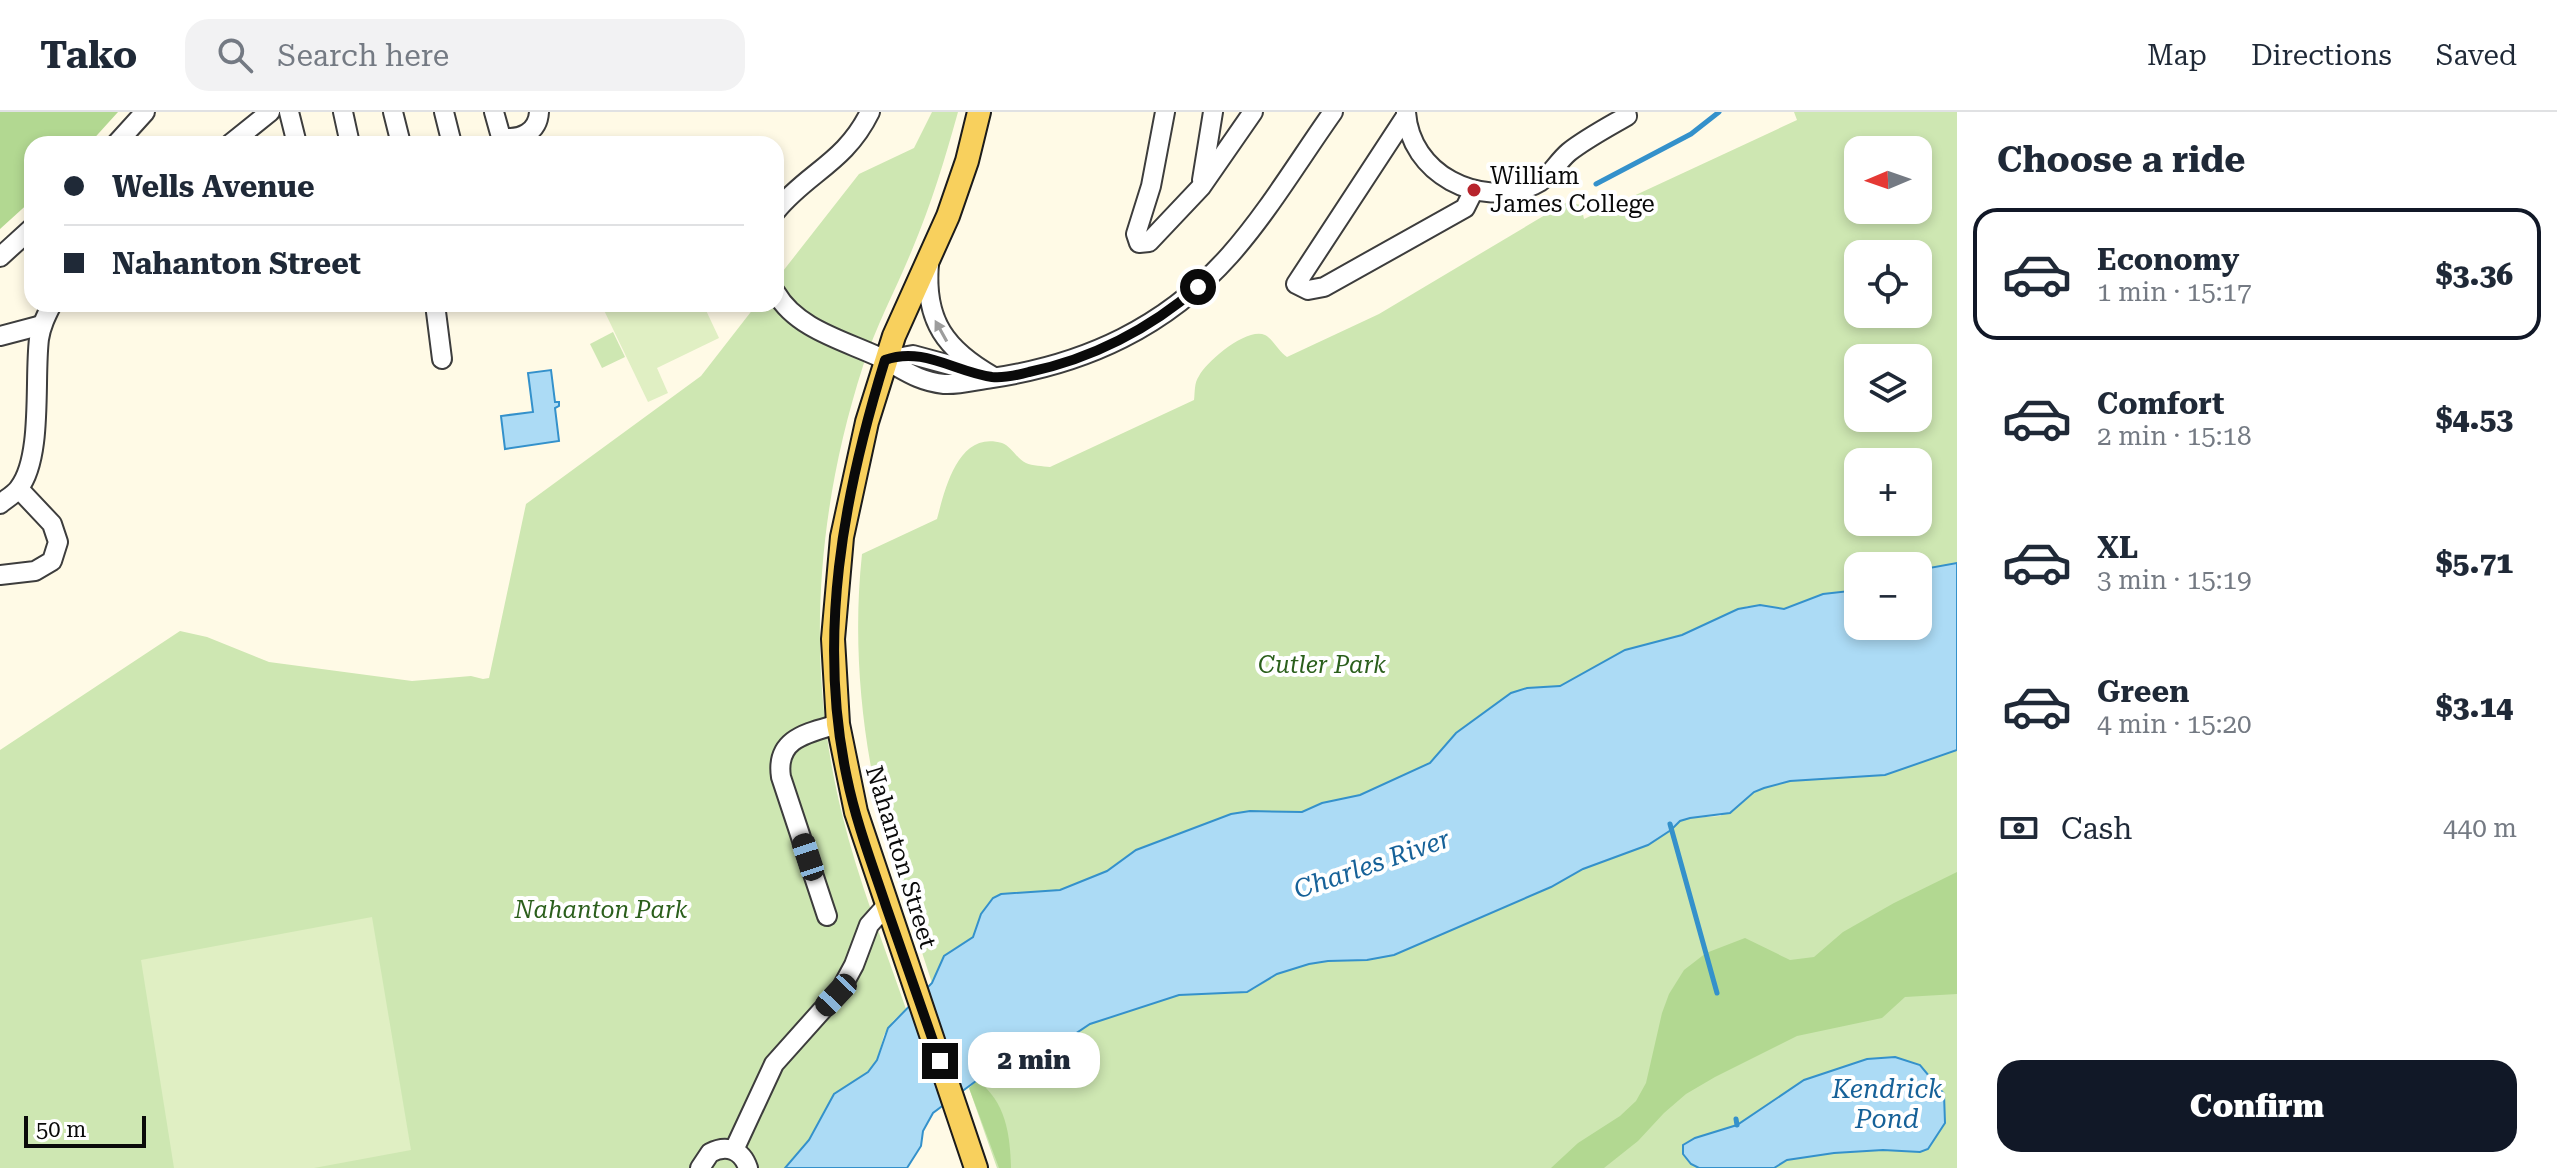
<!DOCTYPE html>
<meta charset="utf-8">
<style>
body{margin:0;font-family:"Roboto Serif",serif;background:#f2f2f3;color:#1f2937;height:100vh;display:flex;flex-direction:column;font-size:30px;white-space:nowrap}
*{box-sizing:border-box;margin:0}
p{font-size:26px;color:#747a83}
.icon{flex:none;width:44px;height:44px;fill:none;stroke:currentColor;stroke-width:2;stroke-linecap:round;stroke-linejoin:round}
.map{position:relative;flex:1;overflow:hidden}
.drawer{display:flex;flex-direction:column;background:#fff;width:600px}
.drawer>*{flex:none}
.banner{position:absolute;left:24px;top:24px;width:760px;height:176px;border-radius:24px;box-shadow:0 4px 12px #0003;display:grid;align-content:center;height:176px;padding:0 40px;background:#fff}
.needle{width:52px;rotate:268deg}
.fabs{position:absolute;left:1844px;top:24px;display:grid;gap:16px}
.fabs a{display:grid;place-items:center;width:88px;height:88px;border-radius:16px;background:#fff;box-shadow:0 4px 12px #0003;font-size:40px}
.scale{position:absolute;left:24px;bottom:20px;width:122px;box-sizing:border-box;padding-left:8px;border:4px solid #0a0a0a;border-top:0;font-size:22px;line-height:28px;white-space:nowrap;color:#0a0a0a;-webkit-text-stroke:6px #fff;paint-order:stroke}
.end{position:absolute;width:36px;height:36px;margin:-18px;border:10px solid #0a0a0a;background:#fff;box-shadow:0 0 0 4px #fff}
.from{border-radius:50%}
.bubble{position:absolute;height:56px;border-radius:24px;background:#fff;box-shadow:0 4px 12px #0003;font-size:26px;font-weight:800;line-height:56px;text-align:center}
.car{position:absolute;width:24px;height:48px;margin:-24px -12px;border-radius:10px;box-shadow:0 0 6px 2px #0007;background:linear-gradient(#222 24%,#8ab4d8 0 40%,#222 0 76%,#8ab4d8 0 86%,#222 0)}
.banner b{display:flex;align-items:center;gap:28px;height:76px;font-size:30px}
.banner b+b{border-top:2px solid #e0e1e3}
.banner i{width:20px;height:20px;background:#1f2937}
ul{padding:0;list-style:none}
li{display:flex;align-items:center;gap:24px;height:132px;margin:0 16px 12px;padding:0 24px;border:4px solid transparent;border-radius:24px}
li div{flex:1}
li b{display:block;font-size:30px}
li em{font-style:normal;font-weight:800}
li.on{border-color:#111827}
li>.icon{width:72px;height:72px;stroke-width:1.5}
h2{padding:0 40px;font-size:36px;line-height:96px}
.pay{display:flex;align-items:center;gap:20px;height:88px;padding:0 40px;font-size:30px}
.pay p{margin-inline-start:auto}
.action{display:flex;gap:16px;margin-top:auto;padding:16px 40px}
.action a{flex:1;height:92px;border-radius:24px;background:#111827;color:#fff;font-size:32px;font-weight:800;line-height:92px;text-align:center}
header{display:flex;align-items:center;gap:48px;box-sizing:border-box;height:112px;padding:0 40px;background:#fff;border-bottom:2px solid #e0e1e3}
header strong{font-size:38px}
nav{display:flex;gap:44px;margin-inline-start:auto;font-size:28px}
.search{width:560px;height:72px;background:#f2f2f3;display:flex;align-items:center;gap:20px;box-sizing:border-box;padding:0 28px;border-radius:24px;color:#747a83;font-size:30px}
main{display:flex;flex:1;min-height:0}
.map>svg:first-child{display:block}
.green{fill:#cee7b2;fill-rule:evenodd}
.forest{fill:#b2d891}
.pitch{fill:#e0efc3}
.water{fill:#acdbf5;stroke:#3491cb;stroke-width:2}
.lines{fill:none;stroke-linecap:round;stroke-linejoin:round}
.stream{stroke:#3491cb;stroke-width:5}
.minor-casing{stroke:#3d3d3d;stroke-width:22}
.major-casing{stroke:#1b1b1b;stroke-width:26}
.minor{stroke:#fff;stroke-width:18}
.major{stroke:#f8d05d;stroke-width:22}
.oneway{fill:#9d9d9d}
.route{stroke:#0a0a0a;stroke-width:10}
.poi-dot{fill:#b7242d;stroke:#fff;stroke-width:3}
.labels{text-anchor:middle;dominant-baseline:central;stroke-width:8;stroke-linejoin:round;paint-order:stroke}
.poi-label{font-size:24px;fill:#0a0a0a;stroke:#fff;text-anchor:start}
.park-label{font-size:24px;font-style:italic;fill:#2b5f1c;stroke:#fff}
.street-label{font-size:24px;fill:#0a0a0a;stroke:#fff}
.water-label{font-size:26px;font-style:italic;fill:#166198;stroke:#fff}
</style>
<header>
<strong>Tako</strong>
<div class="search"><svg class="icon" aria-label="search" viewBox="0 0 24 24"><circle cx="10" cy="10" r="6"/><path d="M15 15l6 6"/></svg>Search here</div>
<nav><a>Map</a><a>Directions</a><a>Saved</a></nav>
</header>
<main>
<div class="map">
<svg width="1957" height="1056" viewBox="0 0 1957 1056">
<rect width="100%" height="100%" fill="#fffae6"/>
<!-- green -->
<g class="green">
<path d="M932 0H958C945 47 931 93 912 138 896 177 876 214 863 254 816 400 805 553 842 702 858 768 884 833 906 897L893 909 884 923 877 948 868 960 834 982 809 1028 785 1056H0V638L180 519 207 525 269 550 412 569 471 564 483 567 489 566 526 392 701 264 757 192H776V168L859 62 914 36Z"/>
<path d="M1794 0H1957V451L1918 458V454H1858V478L1823 482 1784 497 1749 494 1738 497 1682 523 1625 538 1560 574 1527 576 1511 581 1456 621 1430 651 1360 683 1302 700 1250 699 1231 702 1150 733 1125 745 1107 759 1060 778 1001 782 987 793 973 825 950 839 932 871C916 821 898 771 885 720 862 629 852 535 862 442L937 407C945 377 958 318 1002 331 1011 334 1017 347 1026 351 1032 354 1043 354 1050 355L1194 288C1195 280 1194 271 1199 264 1207 249 1247 215 1265 223 1273 227 1279 240 1287 245L1379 202 1567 90 1581 93 1584 107 1797 8ZM1858 38H1918V98H1858ZM1858 142H1918V202H1858ZM1858 246H1918V306H1858ZM1858 350H1918V410H1858Z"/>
<polygon points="613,220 625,245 602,256 590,232"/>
<polygon points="1957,638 1957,1056 997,1056 969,976 984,963 1024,944 1060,933 1078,917 1090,912 1179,883 1239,881 1254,877 1277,862 1309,852 1328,849 1367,848 1394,843 1551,775 1583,757 1648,732 1671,718 1680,709 1690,706 1720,704 1739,694 1754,680 1764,676 1790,669 1885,663"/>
</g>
<!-- forest -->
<g class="forest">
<polygon points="0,0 118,0 89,32 32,32 32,88 0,117"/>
<polygon points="1957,760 1957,882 1905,885 1882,906 1797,924 1715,965 1686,982 1664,1001 1638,1029 1604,1056 1551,1056 1578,1031 1620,1004 1636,989 1646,971 1662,901 1669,882 1684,858 1706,841 1745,826 1790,848 1814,845 1843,820 1894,791"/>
<path d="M977 968C1006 990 1010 1022 1011 1056H999L969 976Z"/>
</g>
<!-- pitch -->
<g class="pitch">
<polygon points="601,192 703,192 719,226 657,256 668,281 648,290"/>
<polygon points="372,805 411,1038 314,1056 174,1056 141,848"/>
</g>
<!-- water -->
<g class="water">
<polygon points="551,258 555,290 559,290 559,294 555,296 559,329 505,337 501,304 533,300 528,261"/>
<polygon points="1957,451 1957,638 1885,663 1790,669 1764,676 1754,680 1730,701 1690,706 1680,709 1671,718 1648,733 1583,757 1551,775 1394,843 1367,848 1328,849 1309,852 1277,862 1247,880 1179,883 1090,912 1051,938 1024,944 984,963 933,1001 923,1019 921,1034 907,1056 785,1056 809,1028 834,982 868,960 877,948 888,916 932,871 944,844 973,825 981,802 993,786 1001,782 1060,778 1107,759 1136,738 1231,702 1250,699 1302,700 1322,691 1360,683 1430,651 1456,621 1511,581 1527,576 1560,574 1625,538 1682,523 1738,497 1760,493 1784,497 1823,482 1858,478 1858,514 1918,514 1918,458"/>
<polygon points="1895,945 1920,953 1944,982 1945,1011 1928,1037 1920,1040 1883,1038 1834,1041 1787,1048 1774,1056 1699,1056 1691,1052 1683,1042 1683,1033 1695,1026 1737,1013 1804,968 1867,947"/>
</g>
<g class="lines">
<!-- stream -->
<g class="stream">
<polyline points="1596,72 1691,22 1719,0"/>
<polyline points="1670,712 1717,881"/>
<polyline points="1736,1007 1737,1013"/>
</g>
<!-- minor casing -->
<g class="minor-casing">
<g id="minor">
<polyline points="289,0 297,32"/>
<polyline points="343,0 350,32"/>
<polyline points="393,0 401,32"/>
<polyline points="444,0 452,32"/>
<path d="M494 0 501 25C520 29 538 20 539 0"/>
<polyline points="1165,0 1151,74 1136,122 1139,131 1149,130 1201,75 1253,0"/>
<path d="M1406 0C1410 62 1479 97 1534 73 1550 66 1556 51 1569 40 1587 26 1608 15 1627 4L1626 0"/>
<polyline points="1406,4 1296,172 1308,178 1324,175 1465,96 1474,78"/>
<polyline points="116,32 145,0"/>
<polyline points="230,32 270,0"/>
<polyline points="1202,68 1213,0"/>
<path d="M776 99C808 60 845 51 870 0"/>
<polyline points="0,145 32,116"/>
<path d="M929 152C924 209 946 238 994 265"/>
<path d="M776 181C796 216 842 228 877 244 901 255 915 269 944 272 960 273 976 268 992 266 1086 252 1166 215 1230 143 1268 100 1299 48 1333 0"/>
<polyline points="435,192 442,247"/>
<polyline points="0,224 42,213"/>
<polyline points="885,248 913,243 976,260"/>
<path d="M0 392C6 387 15 382 19 376 43 345 34 267 39 227 41 214 46 204 52 192"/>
<polyline points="0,463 35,459 52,449 58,430 52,412 19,377"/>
<path d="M827 804 781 665C775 626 808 621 838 612"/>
<polyline points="734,1038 774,952 841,877 854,853 869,813 886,794"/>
<path d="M700 1056 710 1041C727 1032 742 1038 748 1056"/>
</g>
</g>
<!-- major casing -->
<g class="major-casing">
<polyline id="major" points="976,1056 856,700 838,612 833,527 842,425 867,310 894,224 948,104 967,49 979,0"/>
</g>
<!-- minor -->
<use href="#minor" class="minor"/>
<!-- major -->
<use href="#major" class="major"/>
</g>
<!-- one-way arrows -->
<defs><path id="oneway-solid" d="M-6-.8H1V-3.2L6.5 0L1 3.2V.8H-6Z" transform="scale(2)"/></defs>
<use class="oneway" href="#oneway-solid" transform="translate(941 219) rotate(-119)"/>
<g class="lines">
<!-- route -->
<path class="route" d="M940 949C922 898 904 846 886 794 872 752 856 710 847 666 817 525 843 384 885 248 923 234 955 260 992 265 1003 266 1018 263 1029 260 1091 247 1150 217 1198 175"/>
</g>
<!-- markers -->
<circle class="poi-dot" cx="1474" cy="78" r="8"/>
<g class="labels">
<!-- poi labels -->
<g class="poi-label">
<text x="1490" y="64">William<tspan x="1490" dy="28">James College</tspan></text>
</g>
<!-- park labels -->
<g class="park-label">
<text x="1322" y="553">Cutler Park</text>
<text x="601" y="798">Nahanton Park</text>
</g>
<!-- street labels -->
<g class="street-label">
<text transform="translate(901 745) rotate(73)">Nahanton Street</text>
</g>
<!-- water labels -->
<g class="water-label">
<text transform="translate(1372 752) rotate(-19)">Charles River</text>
<text x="1887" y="977">Kendrick<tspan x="1887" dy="30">Pond</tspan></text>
</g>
</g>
</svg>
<div class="fabs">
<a><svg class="needle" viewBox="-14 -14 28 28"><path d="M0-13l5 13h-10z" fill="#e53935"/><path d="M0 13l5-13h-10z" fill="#747a83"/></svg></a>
<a><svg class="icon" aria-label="locate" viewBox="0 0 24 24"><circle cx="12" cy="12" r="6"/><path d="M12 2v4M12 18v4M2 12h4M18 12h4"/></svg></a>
<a><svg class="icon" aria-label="layers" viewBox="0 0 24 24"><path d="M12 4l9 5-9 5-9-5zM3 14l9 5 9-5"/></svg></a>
<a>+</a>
<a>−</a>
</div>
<div class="scale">50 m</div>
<i class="end from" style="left:1198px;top:175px"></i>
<i class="end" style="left:940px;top:949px"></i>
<div class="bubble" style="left:968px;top:920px;width:132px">2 min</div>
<i class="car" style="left:808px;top:745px;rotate:342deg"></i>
<i class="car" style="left:836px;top:883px;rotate:223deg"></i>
<div class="banner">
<b><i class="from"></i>Wells Avenue</b>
<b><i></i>Nahanton Street</b>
</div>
</div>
<section class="drawer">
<h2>Choose a ride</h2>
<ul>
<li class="on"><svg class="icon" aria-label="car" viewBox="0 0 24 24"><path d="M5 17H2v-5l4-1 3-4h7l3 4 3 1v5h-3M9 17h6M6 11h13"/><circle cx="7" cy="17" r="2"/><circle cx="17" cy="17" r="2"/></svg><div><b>Economy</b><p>1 min · 15:17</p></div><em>$3.36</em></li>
<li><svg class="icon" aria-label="car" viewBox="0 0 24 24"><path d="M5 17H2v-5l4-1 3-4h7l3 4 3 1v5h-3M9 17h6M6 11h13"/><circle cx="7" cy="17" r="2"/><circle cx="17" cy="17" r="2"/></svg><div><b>Comfort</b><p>2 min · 15:18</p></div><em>$4.53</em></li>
<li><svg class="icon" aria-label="car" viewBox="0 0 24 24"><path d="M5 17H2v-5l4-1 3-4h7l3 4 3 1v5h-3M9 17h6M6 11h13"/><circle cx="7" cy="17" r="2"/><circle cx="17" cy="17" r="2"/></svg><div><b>XL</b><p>3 min · 15:19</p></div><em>$5.71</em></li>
<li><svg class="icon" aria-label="car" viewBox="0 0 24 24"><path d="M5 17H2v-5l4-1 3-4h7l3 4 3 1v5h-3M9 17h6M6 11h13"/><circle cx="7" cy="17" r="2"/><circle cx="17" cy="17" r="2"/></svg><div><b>Green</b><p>4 min · 15:20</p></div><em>$3.14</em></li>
</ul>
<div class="pay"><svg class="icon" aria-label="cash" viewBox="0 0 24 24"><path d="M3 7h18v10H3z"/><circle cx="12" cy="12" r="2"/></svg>Cash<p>440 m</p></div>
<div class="action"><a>Confirm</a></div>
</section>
</main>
